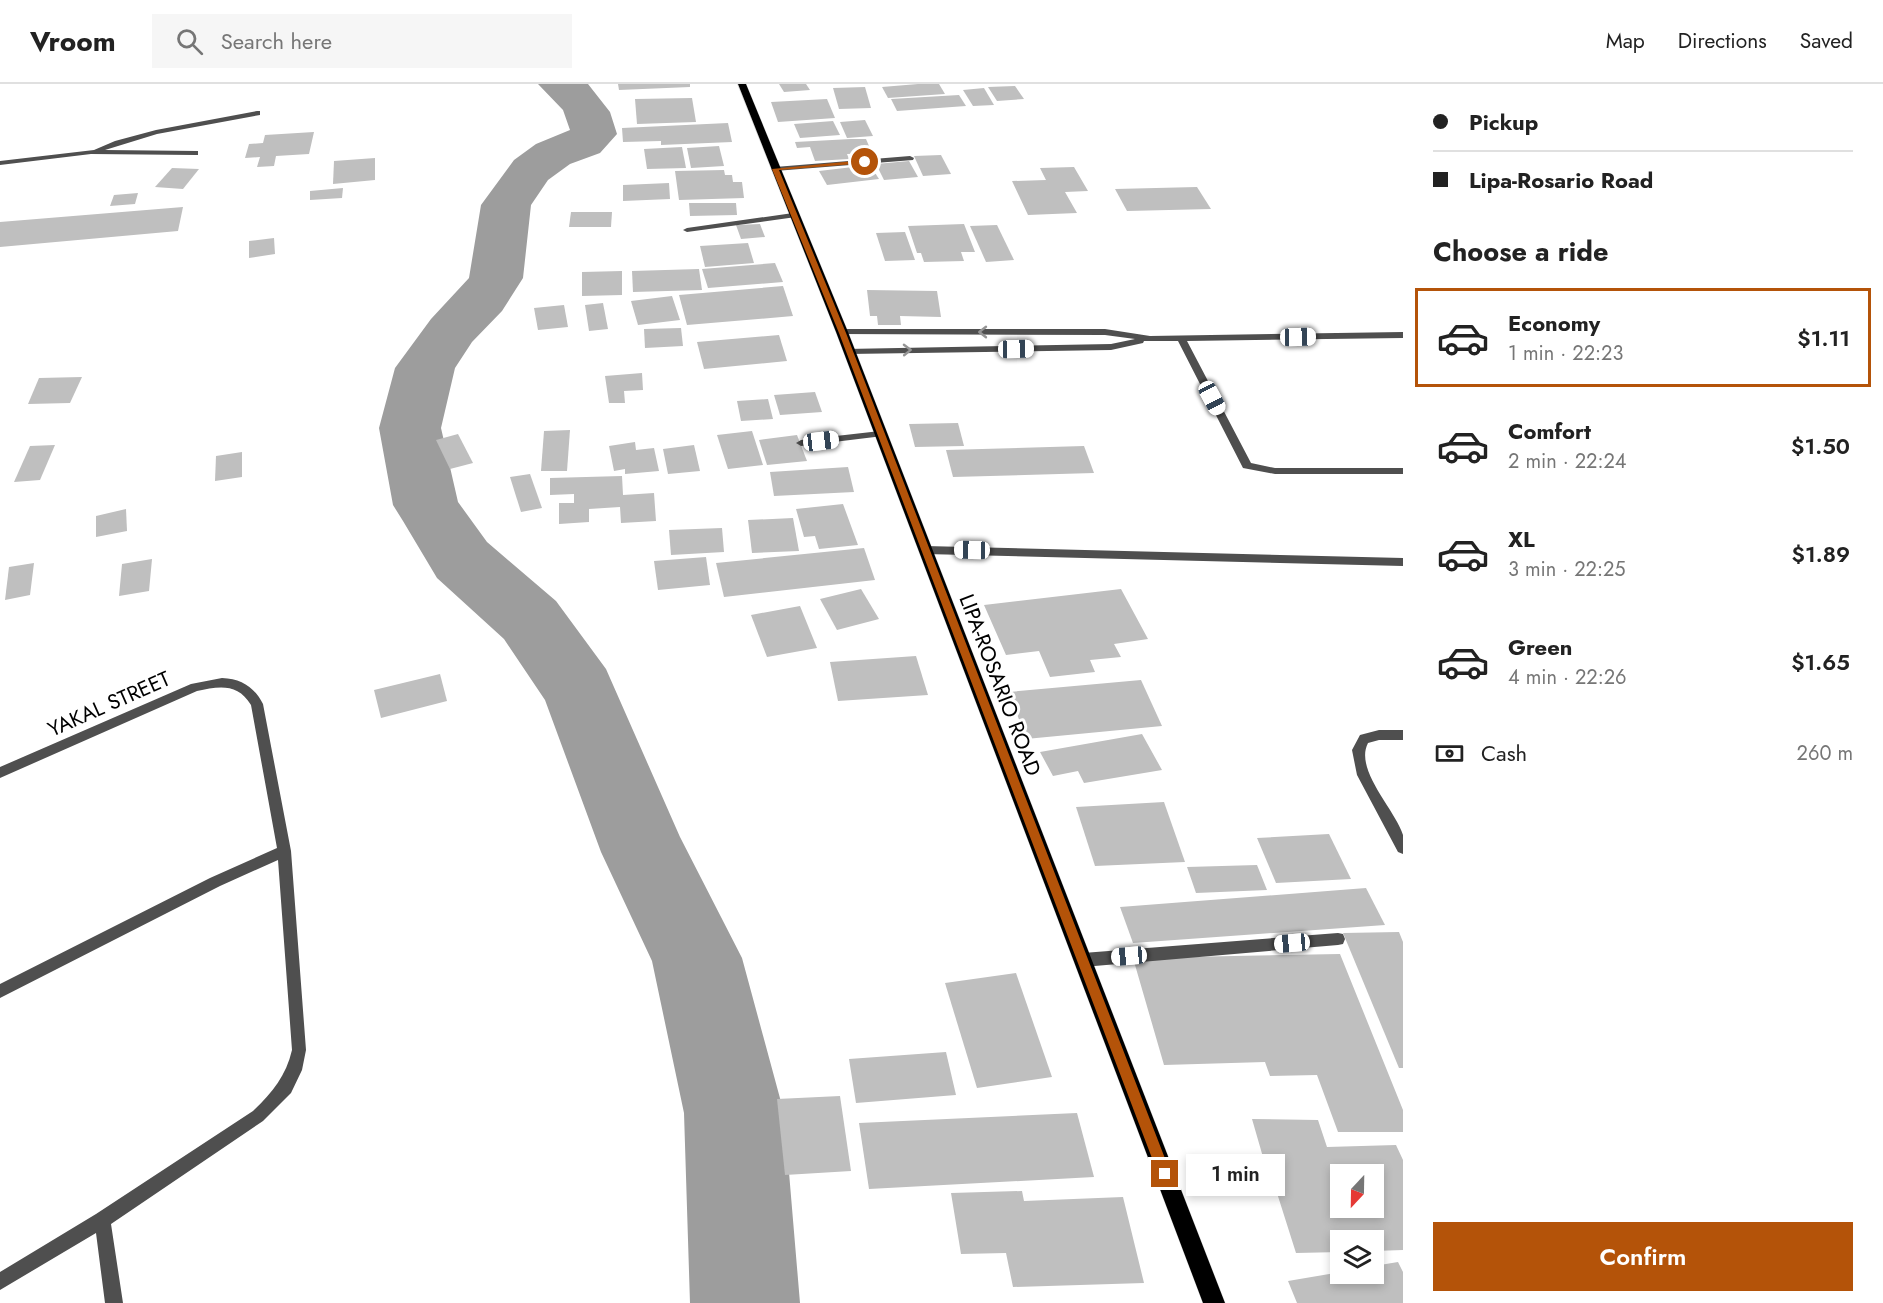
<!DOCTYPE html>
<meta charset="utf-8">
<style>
body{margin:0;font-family:Jost,sans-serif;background:#f6f6f6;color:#222;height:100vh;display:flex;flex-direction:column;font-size:22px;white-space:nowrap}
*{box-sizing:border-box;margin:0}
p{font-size:20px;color:#767676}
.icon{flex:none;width:33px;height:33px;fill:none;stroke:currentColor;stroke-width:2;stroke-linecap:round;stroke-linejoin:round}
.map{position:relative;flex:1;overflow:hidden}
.panel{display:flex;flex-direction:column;background:#fff;width:480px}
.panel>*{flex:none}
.guide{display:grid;align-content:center;height:132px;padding:0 30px;background:#fff}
.needle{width:39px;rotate:202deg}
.controls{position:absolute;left:1330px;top:1080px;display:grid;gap:12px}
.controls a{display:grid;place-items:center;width:54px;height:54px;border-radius:0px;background:#fff;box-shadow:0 3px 9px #0003;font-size:30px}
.end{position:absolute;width:27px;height:27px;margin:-14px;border:8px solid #b45309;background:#fff;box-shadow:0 0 0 3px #fff}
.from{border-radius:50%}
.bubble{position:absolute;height:42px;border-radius:0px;background:#fff;box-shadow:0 3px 9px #0003;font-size:20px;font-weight:600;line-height:42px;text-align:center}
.car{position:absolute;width:18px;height:36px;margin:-18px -9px;border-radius:8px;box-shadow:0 0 4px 2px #0007;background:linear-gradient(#fff 24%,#345 0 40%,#fff 0 76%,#345 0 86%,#fff 0)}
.guide b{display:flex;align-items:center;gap:21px;height:57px;font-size:22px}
.guide b+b{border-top:2px solid #e0e0e0}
.guide i{width:15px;height:15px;background:#222}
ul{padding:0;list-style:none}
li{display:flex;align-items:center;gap:18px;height:99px;margin:0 12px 9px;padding:0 18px;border:3px solid transparent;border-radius:0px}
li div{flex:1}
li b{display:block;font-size:22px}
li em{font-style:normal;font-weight:600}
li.current{border-color:#b45309}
li>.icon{width:54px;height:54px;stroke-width:1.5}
h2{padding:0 30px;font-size:27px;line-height:72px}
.pay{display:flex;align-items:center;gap:15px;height:66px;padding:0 30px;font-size:22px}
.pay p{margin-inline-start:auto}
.primary-button{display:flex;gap:12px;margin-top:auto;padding:12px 30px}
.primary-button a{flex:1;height:69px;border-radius:0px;background:#b45309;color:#fff;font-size:24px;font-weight:600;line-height:69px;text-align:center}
header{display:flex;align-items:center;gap:36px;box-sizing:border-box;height:84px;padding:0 30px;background:#fff;border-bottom:2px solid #e0e0e0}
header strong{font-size:28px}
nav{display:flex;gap:33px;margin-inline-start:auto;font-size:21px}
.search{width:420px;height:54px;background:#f6f6f6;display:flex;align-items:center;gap:15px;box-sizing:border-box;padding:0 21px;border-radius:0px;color:#767676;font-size:22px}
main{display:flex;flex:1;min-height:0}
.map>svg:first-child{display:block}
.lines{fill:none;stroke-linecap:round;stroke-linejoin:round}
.river{fill:#9d9d9d;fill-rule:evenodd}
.building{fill:#bfbfbf;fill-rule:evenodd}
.primary-casing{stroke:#dbdbdb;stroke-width:1}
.lane{fill:#4f4f4f;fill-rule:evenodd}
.street{fill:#4f4f4f;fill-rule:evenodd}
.primary{fill:#000;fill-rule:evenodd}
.oneway{stroke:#959595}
.route{fill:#b45309}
.labels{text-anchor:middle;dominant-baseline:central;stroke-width:6;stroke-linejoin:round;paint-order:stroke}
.street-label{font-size:21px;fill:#000;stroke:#fff}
</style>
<header>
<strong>Vroom</strong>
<div class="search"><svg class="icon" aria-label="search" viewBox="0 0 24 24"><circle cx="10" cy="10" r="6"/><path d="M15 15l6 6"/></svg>Search here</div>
<nav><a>Map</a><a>Directions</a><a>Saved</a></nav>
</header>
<main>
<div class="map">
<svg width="1403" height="1219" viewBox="0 0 1403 1219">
<rect width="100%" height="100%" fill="#fff"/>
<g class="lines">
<!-- river -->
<polygon class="river" points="538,0 588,0 610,28 617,50 600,69 570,80 548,96 531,121 523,194 502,227 472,258 455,284 441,344 458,418 487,458 556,517 606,585 680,753 742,874 784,1029 800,1219 690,1219 684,1029 652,877 601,768 545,616 504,555 437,494 403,437 393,421 379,344 395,284 431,235 469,194 481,121 514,76 536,60 570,46 563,26"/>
</g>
<!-- building -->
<g class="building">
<polygon points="618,0 690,0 690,3 619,6"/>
<polygon points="779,0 806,0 810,6 784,8"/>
<polygon points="918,0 939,0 945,10 888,14 882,3"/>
<polygon points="1015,2 1024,15 997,17 988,3"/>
<polygon points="865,3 871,24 839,25 833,4"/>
<polygon points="984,4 994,21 973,22 963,6"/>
<polygon points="959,11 966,22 897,27 891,15"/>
<polygon points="692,14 696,38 637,40 635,15"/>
<polygon points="827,15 835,34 778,38 771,18"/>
<polygon points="865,36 873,52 847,54 840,38"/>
<polygon points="833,37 840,51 800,54 794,40"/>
<polygon points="728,39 732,58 661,61 661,57 623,58 622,44"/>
<polygon points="314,48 309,70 276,72 274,82 257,83 260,73 245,74 249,60 263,59 265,51"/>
<polygon points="851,55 866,55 872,69 847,70 849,75 815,77 810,63 797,64 795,58"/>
<polygon points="719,62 724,82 691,84 687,64"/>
<polygon points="682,63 686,84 647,85 644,65"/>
<polygon points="941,71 951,90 923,92 914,72"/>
<polygon points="375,74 375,96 333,100 334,77"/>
<polygon points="909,77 918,93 884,96 876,80"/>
<polygon points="870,81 879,95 827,101 819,87"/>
<polygon points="1074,83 1088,107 1065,108 1077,129 1028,131 1012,97 1046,96 1040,84"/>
<polygon points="172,84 199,85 183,105 155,103"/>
<polygon points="724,86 725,91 732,91 733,98 742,98 744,114 679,116 675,87"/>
<polygon points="669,99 670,115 623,117 623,101"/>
<polygon points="1197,103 1211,125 1127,127 1115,105"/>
<polygon points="343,104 342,114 310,116 310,107"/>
<polygon points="138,109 135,120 110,122 114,111"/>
<polygon points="689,119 736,119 737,131 690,132"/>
<polygon points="183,123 178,147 0,163 0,138"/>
<polygon points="571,128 612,128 611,143 569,143"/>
<polygon points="760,140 765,153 741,155 736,141"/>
<polygon points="964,140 975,168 961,168 964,177 924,178 921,169 917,169 908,142"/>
<polygon points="997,141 1014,176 986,178 970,142"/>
<polygon points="905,148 915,176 885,177 876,149"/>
<polygon points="274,154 275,170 249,174 249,157"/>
<polygon points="748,159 754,179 705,183 700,162"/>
<polygon points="775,179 783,198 708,204 702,185"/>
<polygon points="699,185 702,206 633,208 632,187"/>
<polygon points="622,187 622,211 582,212 582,188"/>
<polygon points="783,202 793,232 687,241 679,211"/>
<polygon points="867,206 937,207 941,233 900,232 901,241 878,241 877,232 870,232"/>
<polygon points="672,212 680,236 638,241 631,217"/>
<polygon points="603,219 608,245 589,247 585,221"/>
<polygon points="564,221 568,243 538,246 534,224"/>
<polygon points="681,244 683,262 645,264 644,245"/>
<polygon points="779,251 787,277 704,285 697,258"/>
<polygon points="642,289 643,306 624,307 625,319 609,319 605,292"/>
<polygon points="82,293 70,319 28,320 39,294"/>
<polygon points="815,308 822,328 780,331 774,311"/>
<polygon points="768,315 773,335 741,337 737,317"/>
<polygon points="958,339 964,362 915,363 909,340"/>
<polygon points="570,346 567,387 541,387 544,347"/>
<polygon points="752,347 763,381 728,385 717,351"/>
<polygon points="458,350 473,379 450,385 436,356"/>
<polygon points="797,351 807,377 767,381 759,356"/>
<polygon points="635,358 636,366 654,364 659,387 625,390 625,385 614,387 609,362"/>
<polygon points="55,361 40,396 14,398 30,362"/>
<polygon points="694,361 700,387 668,390 663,365"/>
<polygon points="1084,362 1094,389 953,393 946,366"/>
<polygon points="242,368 242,393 215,397 216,372"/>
<polygon points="848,383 854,408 774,412 770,388"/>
<polygon points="530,390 542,424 521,428 510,393"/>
<polygon points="622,392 623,411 654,409 656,437 621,439 620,423 589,425 589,438 559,440 559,419 574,419 574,410 550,411 550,394"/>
<polygon points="843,420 858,461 819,465 815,452 804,453 796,425"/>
<polygon points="126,425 127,447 96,453 96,432"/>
<polygon points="793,434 799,467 752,469 748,436"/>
<polygon points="722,444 724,468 671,471 669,446"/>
<polygon points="864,464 875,496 724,513 716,479"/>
<polygon points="706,473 710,501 658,506 654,477"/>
<polygon points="152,475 149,507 119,512 122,480"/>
<polygon points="34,479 30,511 5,516 9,483"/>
<polygon points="861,505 879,535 837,546 820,515"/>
<polygon points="1121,505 1148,555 1114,560 1121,573 1090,576 1095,588 1050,593 1039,567 1006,571 984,521"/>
<polygon points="800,522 817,564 767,573 751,531"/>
<polygon points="916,572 928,611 838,617 830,578"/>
<polygon points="440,590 447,617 381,634 374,606"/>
<polygon points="1141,596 1162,642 1026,655 1009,608"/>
<polygon points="1142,650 1162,686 1084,699 1078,687 1053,692 1040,668"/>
<polygon points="1164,718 1185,778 1095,782 1076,723"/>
<polygon points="1329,750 1351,795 1276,799 1257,754"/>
<polygon points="1257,781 1267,806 1196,809 1187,783"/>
<polygon points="1366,804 1385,841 1133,859 1120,823"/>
<polygon points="1399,848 1403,858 1403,984 1399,984 1343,849"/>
<polygon points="1340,870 1403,1026 1403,1048 1338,1048 1317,991 1270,992 1265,978 1164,981 1133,874"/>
<polygon points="1016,889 1052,993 977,1004 945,899"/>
<polygon points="946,968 956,1011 856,1019 849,975"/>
<polygon points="840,1012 851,1087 785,1091 777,1015"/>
<polygon points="1077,1029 1094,1093 869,1105 859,1039"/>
<path d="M1252 1035 1318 1036 1327 1063 1396 1061 1403 1076V1166L1374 1167V1156H1341V1168L1296 1169 1270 1087H1267ZM1341 1090H1374V1124H1341Z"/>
<polygon points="1022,1107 1024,1117 1123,1113 1144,1199 1013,1203 1006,1169 961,1170 951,1109"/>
<polygon points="1398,1178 1403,1188 1403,1219 1297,1219 1288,1197 1341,1188 1374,1190 1374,1182"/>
</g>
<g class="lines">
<!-- primary casing -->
<g class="primary-casing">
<polygon id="primary" points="738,0 746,0 848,248 1225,1219 1203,1219 836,248"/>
</g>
<!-- lane -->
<g class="lane">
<polygon points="910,72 914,74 913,76 775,87 771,85 775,83"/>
<polygon points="793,129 796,129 796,133 687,148 683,146 687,144"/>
<polygon points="880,347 885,350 883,352 801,362 796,359 801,356"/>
<polygon points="1338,849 1343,850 1345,855 1343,860 1338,861 1083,883 1078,881 1076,876 1078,871 1083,869"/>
</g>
<!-- street -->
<g class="street">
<polygon points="257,27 260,27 260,31 157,50 105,66 198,67 198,71 195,71 91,70 0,81 0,77 94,66 115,57 156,46"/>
<polygon points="842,245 1105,245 1150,252 1403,248 1403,254 1187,257 1251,379 1275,384 1403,384 1403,390 1275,390 1243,384 1178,257 1144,257 1143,259 1111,266 849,270 844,267 846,265 1111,260 1135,255 1105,251 839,250 838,248"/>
<polygon points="925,462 1403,474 1403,482 925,470 920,466"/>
<path d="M222 594C242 595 254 603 263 620L291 767 306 966 302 986 291 1009 263 1037 111 1140 123 1219H105L96 1149 0 1206V1188L96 1130 253 1027C272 1009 286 992 292 966L278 776 220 802 0 914V900L210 794 277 764 251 621C238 599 219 602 197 607L0 694V683L191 600Z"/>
<path d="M1379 646H1403V656H1379L1368 659C1354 686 1395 725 1403 751 1403 756 1403 764 1403 770L1398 768 1357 691 1352 666 1360 651Z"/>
</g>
<!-- primary -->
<use href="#primary" class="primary"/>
</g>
<!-- one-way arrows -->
<defs><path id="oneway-chevron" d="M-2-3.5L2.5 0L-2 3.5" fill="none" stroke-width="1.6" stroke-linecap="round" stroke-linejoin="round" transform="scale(1.5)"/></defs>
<g class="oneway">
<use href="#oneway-chevron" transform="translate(983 248) rotate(180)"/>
<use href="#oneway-chevron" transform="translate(907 266) rotate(-1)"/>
</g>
<!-- route -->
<polygon class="route" points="865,76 867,79 779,86 846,249 1171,1090 1165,1097 1158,1090 839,249 772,85"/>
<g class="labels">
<!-- street labels -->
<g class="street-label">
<text transform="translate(1000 601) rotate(69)">LIPA-ROSARIO ROAD</text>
<text transform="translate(109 620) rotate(-24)">YAKAL STREET</text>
</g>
</g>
</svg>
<div class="controls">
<a><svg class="needle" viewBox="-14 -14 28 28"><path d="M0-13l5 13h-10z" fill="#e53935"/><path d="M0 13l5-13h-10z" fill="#767676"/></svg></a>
<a><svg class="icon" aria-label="layers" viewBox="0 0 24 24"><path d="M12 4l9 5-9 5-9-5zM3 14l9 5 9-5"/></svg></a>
</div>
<i class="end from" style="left:865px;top:78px"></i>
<i class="end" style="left:1165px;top:1090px"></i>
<div class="bubble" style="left:1186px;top:1070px;width:99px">1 min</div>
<i class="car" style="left:1298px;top:253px;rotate:89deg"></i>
<i class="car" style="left:1016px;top:265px;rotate:89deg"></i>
<i class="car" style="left:1212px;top:314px;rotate:152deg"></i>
<i class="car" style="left:821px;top:357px;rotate:83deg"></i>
<i class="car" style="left:972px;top:466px;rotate:271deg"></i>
<i class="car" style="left:1292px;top:859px;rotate:265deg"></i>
<i class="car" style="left:1129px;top:872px;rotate:265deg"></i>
</div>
<section class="panel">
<div class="guide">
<b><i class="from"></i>Pickup</b>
<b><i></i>Lipa-Rosario Road</b>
</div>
<h2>Choose a ride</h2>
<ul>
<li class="current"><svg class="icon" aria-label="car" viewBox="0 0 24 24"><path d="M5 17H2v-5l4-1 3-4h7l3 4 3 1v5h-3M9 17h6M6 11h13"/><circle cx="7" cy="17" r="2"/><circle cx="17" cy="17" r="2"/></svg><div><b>Economy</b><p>1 min · 22:23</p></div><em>$1.11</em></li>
<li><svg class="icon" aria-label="car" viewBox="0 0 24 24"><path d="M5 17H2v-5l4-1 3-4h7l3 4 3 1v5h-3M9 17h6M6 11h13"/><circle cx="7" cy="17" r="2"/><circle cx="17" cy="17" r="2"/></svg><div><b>Comfort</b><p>2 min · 22:24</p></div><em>$1.50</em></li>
<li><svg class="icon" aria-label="car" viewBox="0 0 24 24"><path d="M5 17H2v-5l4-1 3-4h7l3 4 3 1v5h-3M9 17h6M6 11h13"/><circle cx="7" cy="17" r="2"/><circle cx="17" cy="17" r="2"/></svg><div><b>XL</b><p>3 min · 22:25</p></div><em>$1.89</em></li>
<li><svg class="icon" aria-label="car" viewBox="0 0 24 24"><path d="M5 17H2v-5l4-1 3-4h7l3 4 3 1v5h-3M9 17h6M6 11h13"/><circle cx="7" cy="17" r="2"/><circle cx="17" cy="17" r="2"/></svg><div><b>Green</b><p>4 min · 22:26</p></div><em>$1.65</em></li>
</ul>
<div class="pay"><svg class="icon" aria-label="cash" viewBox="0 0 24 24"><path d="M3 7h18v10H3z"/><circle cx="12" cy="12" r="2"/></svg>Cash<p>260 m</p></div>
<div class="primary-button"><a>Confirm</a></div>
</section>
</main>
